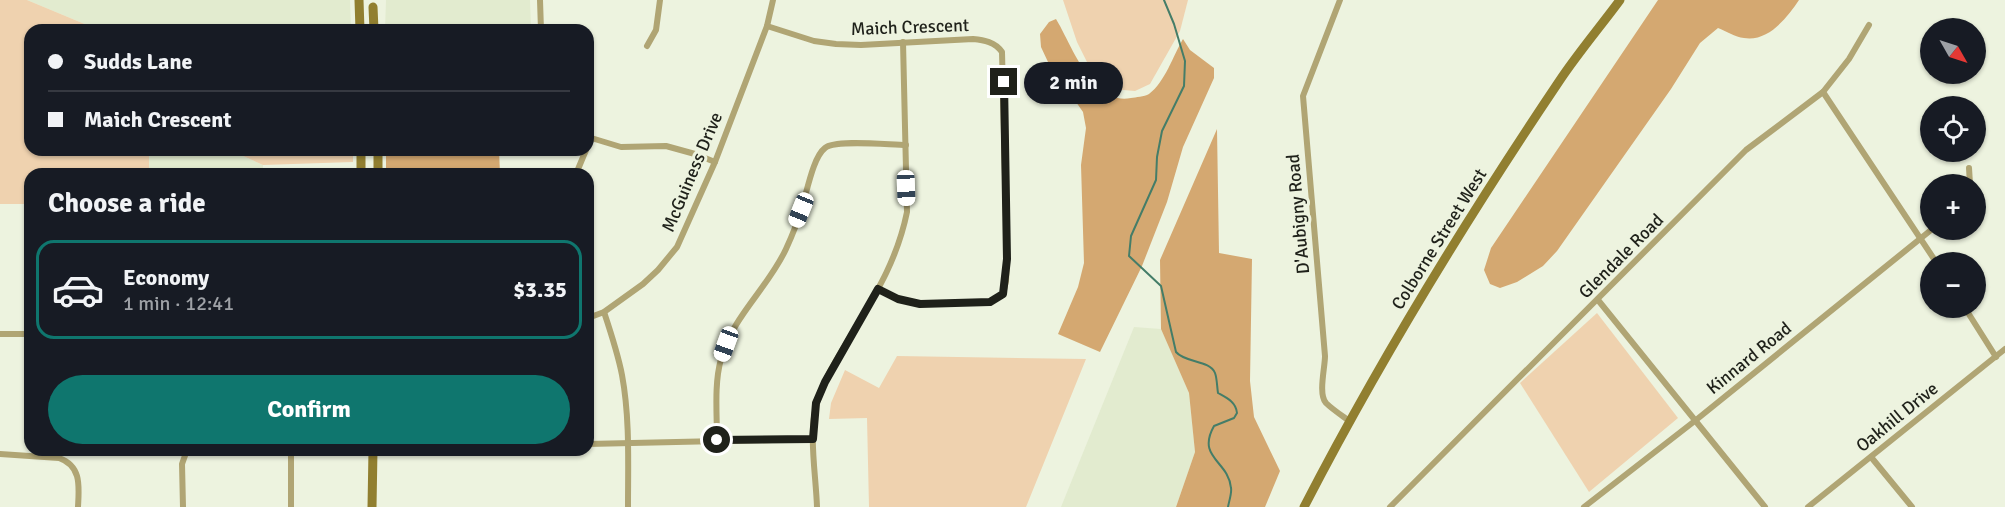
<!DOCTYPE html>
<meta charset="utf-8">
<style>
body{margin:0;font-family:Signika,sans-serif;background:#20242c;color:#f1f3f6;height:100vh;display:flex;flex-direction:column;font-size:22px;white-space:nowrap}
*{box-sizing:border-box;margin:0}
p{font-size:20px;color:#9ea1a6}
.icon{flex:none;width:33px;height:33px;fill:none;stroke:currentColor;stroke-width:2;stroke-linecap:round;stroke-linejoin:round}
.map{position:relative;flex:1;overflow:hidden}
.side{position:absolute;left:24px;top:168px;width:570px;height:288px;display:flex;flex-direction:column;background:#171b24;border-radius:18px;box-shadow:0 2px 4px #0004}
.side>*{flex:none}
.top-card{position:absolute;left:24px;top:24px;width:570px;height:132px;border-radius:18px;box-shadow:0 2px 4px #0004;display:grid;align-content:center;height:132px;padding:0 24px;background:#171b24}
.needle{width:39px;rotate:129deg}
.fabs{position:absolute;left:1920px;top:18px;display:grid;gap:12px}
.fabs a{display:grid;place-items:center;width:66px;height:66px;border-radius:50%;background:#171b24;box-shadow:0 2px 4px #0004;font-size:30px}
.end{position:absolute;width:27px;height:27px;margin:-14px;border:8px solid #1f211a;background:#fff;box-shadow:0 0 0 3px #fff}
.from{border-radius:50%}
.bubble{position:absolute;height:42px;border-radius:21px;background:#171b24;box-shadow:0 2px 4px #0004;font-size:20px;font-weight:700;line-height:42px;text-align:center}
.car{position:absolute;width:18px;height:36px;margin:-18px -9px;border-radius:8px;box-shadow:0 0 4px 2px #0007;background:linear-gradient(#fff 24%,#345 0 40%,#fff 0 76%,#345 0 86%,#fff 0)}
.top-card b{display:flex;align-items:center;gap:21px;height:57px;font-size:22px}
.top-card b+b{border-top:2px solid #363941}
.top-card i{width:15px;height:15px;background:#f1f3f6}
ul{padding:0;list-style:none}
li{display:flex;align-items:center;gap:18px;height:99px;margin:0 12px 9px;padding:0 12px;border:3px solid transparent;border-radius:18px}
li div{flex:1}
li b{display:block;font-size:22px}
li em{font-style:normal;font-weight:700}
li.current{border-color:#0f766e}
li>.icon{width:54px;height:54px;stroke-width:1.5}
h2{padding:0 24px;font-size:27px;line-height:72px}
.primary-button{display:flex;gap:12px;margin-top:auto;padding:12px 24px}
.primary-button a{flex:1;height:69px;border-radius:36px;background:#0f766e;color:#fff;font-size:24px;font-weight:700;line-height:69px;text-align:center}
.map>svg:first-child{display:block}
.built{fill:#e2ebcf}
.green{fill:#efd2af}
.forest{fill:#d4a871}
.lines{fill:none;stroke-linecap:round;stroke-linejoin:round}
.stream{stroke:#447d68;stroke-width:2}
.minor{stroke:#b0a574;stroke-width:6}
.secondary{stroke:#917f30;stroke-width:9}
.route{stroke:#1f211a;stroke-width:8}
.labels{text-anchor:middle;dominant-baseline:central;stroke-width:6;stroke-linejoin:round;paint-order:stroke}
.street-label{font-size:18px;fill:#1f211a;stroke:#edf3df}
</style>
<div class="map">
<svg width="2005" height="507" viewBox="0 0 2005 507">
<rect width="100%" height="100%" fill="#edf3df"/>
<!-- built -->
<g class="built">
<polygon points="27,0 350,0 351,30 99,30"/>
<polygon points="386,0 530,0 531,30 385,30"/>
<polygon points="149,150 230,150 263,165 263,174 149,174"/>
<polygon points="1134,327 1161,329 1189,393 1195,452 1176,507 1061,507"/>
</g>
<!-- green -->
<g class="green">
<polygon points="0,0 27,0 99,30 30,30 30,150 149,150 149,174 30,174 30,204 0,204"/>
<polygon points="1063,0 1188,0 1180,31 1150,84 1135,91 1112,89 1106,85 1089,66 1077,42"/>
<polygon points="230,150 353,150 353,162 263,165"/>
<polygon points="1597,313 1678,418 1589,492 1520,383"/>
<polygon points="897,356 1086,359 1026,507 869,507 867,418 829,419 831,403 845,370 879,388"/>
</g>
<!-- forest -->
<g class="forest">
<path d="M1658 0H1799C1787 18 1768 42 1744 38 1735 37 1726 31 1718 28L1700 43 1671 89 1557 251 1543 266 1517 282 1500 288 1490 284 1484 270 1491 248Z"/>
<path d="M1056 19C1072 45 1092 106 1131 98 1136 97 1144 97 1149 94 1165 82 1173 56 1183 39L1190 50 1214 68V78L1183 147 1167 202 1142 266 1100 352 1058 334 1078 287 1084 263 1081 165 1086 128 1083 112 1069 92 1055 77 1041 47 1040 34 1049 22Z"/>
<polygon points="1217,129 1219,253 1252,259 1250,381 1254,417 1280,471 1265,507 1176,507 1195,452 1189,393 1161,329 1160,260"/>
<polygon points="230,150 351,150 351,152 288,156"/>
<polygon points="386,150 499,150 500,174 386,174"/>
</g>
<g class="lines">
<!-- stream -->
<path class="stream" d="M1164 0 1174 24 1185 61 1184 86 1162 131 1157 157 1156 180 1131 236 1129 256 1161 286 1176 352C1185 363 1210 360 1215 373 1217 378 1217 387 1218 393 1227 398 1236 402 1237 413L1234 418 1214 426C1196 458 1229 461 1231 488 1232 493 1229 501 1228 507"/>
<!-- minor -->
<g class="minor">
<polyline points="540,0 541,30"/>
<path d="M1340 0 1303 96 1325 356C1325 368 1318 394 1326 403 1332 409 1341 415 1348 420"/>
<path d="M767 26 814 41 836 44 861 45 973 39C984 40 995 42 1002 52L1007 259 1006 281 1003 294 990 302 920 304 898 299 878 289"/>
<polyline points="647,46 656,30 660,0"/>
<polyline points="1823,92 1936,262"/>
<polyline points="588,137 621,147 666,146 695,154 715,162"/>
<polyline points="1969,168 1970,184"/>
<polyline points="576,174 586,150"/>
<polyline points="1598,300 1765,507"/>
<polyline points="1965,308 1996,357"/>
<path d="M604 312C611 333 618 354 622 375 630 418 628 464 628 507"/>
<polyline points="588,318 604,312 643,284 658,270 677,247 715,162 767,26 773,0"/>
<polyline points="0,334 30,334"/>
<path d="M717 440C717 414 714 384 721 359 732 317 768 288 786 249 792 236 798 221 802 207 807 192 813 157 825 148 835 139 890 145 906 145"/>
<polyline points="588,444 813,439"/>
<polyline points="291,450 291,507"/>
<path d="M0 454 59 458C82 466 79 487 78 507"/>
<polyline points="1871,457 1912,507"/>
<polyline points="183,507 182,464 187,450"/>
<path d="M817 507C816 475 808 433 817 402 824 379 838 357 850 337 875 295 897 261 907 212L903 42"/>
<polyline points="1390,507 1746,150 1823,92 1849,59 1869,25"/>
<polyline points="1584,507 1696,420 1931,230"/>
<polyline points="1808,507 2005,349"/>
</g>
<!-- secondary -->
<g class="secondary">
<polyline points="359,0 360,30"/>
<polyline points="373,7 374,30"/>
<polyline points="361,150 361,174"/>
<polyline points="378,150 378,174"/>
<polyline points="372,507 373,450"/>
<path d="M1304 507C1380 360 1467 218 1560 80 1578 53 1600 27 1620 0"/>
</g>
</g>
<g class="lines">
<!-- route -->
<polyline class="route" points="717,440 813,439 816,403 825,382 878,289 898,299 920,304 990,302 1003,294 1007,259 1004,82"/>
</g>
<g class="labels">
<!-- street labels -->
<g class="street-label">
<text transform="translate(910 27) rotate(-2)">Maich Crescent</text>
<text transform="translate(692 172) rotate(-67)">McGuiness Drive</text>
<text transform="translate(1298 214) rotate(-95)">D'Aubigny Road</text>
<text transform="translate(1439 239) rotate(-58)">Colborne Street West</text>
<text transform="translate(1621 256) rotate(-45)">Glendale Road</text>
<text transform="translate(1749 358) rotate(-39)">Kinnard Road</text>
<text transform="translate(1897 417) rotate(-39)">Oakhill Drive</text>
</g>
</g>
</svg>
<div class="fabs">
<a><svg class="needle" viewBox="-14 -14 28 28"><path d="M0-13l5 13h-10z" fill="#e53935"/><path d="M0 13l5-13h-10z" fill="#9ea1a6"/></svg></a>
<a><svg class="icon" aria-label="locate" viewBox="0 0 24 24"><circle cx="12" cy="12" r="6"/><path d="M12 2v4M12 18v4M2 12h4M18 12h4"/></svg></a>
<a>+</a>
<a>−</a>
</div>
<i class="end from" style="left:717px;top:440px"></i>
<i class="end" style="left:1004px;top:82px"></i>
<div class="bubble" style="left:1024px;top:62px;width:99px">2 min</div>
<i class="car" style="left:906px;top:188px;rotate:178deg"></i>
<i class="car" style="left:801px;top:210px;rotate:202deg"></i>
<i class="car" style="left:726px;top:344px;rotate:200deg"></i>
<div class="top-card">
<b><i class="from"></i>Sudds Lane</b>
<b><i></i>Maich Crescent</b>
</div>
<section class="side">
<h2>Choose a ride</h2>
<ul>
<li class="current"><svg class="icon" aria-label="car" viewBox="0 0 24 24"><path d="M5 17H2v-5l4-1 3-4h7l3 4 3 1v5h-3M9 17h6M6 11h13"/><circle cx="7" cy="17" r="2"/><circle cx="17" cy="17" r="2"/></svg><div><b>Economy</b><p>1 min · 12:41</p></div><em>$3.35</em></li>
</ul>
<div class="primary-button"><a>Confirm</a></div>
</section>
</div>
